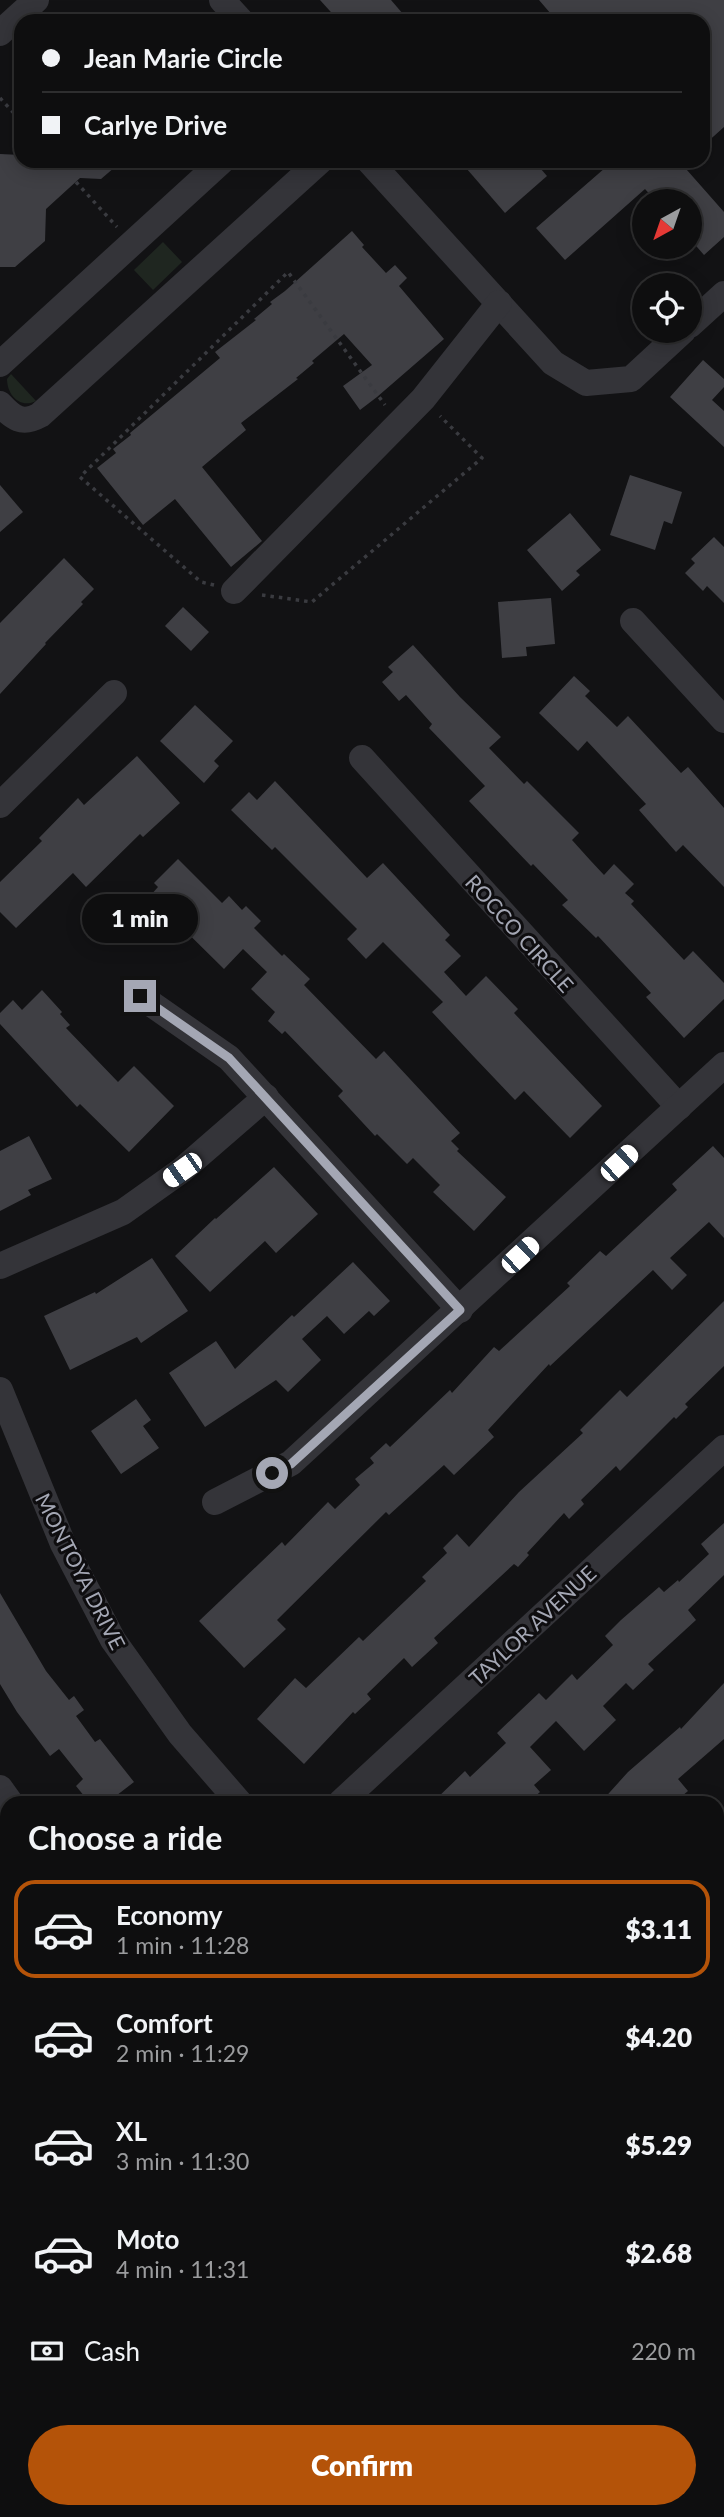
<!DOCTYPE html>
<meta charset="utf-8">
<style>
body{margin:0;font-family:Lato,sans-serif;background:#171718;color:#f1f3f6;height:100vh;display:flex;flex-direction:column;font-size:26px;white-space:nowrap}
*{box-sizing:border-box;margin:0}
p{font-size:23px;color:#9b9c9e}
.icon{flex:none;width:38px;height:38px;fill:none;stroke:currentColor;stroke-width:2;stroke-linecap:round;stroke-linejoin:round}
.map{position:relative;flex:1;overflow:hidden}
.panel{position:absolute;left:0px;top:1796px;width:724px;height:723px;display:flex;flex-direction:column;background:#0e0e0f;border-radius:21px 21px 0 0;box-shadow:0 4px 18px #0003,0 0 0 2px #2e2e2f}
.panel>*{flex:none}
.banner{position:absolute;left:14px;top:14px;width:696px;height:154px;border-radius:21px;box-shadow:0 4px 18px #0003,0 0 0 2px #2e2e2f;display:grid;align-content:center;height:154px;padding:0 28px;background:#0e0e0f}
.needle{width:46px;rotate:220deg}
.tools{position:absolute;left:632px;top:189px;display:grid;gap:14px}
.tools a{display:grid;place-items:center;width:70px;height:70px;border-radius:50%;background:#0e0e0f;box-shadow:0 4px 18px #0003,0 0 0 2px #2e2e2f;font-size:35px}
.end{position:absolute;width:32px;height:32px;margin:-16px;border:9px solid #a4a7b4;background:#111;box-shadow:0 0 0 4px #111}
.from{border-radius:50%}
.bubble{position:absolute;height:49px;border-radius:24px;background:#0e0e0f;box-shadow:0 4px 18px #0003,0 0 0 2px #2e2e2f;font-size:23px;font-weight:800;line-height:49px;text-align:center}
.car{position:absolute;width:21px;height:42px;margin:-21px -10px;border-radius:9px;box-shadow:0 0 5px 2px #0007;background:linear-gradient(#fff 24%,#345 0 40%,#fff 0 76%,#345 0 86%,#fff 0)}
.banner b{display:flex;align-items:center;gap:24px;height:66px;font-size:26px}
.banner b+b{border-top:2px solid #2e2e2f}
.banner i{width:18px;height:18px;background:#f1f3f6}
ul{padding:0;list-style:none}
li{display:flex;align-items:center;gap:21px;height:98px;margin:0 14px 10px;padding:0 14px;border:4px solid transparent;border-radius:21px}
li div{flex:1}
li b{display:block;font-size:26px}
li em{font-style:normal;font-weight:800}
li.on{border-color:#b45309}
li>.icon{width:63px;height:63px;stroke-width:1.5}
h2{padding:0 28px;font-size:32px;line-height:84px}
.pay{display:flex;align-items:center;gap:18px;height:77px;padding:0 28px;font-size:26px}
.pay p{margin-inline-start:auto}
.primary-button{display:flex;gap:14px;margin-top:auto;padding:14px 28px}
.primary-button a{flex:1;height:80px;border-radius:42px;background:#b45309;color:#fff;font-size:28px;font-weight:800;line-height:80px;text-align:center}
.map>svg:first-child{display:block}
.green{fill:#1f2620}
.building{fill:#3f3f44}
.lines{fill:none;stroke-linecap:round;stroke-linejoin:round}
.path{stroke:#3a3b40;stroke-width:3.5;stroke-dasharray:3.5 5;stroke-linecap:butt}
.minor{stroke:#343439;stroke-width:26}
.route{stroke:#a4a7b4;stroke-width:9}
.labels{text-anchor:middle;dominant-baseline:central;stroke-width:6;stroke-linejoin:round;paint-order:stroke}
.street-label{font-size:21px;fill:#a4a7b4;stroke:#0e0d0f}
</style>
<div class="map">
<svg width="724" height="2517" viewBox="0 0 724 2517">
<rect width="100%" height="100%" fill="#121214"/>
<!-- green -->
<g class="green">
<polygon points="163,242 182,262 153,290 134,270"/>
<path d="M11 374 36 401C20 409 7 395 7 379Z"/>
</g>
<!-- building -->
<g class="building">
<polygon points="320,0 391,0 409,21 339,21"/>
<polygon points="539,0 724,0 724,127 704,145 704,21 557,21"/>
<polygon points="0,154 21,155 21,161 122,161 101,179 80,178 46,209 45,241 15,267 0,267"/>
<polygon points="460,161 534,161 547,176 505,213"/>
<polygon points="613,161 679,161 724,212 724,237 704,255 690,239 690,201 656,201 645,189 565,260 536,228"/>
<polygon points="352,231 364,245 362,247 386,273 395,265 407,278 399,286 444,339 377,397 360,410 343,386 372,365 344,334 312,361 314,363 296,378 298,379 241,423 246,430 202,467 262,541 231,567 175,499 143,525 97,468 116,453 113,449 131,435 130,433 220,358 215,352 256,320 254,319 272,304 270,302 285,291"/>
<polygon points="703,360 724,379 724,387 712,400 724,411 724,447 670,397"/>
<polygon points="630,475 682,492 672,524 664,521 655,550 610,535"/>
<polygon points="0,485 23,512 0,532"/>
<polygon points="570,513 601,550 576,571 580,575 562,591 527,550"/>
<polygon points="714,537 724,547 724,603 707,586 703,591 685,573 695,563 691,559"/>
<polygon points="64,558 94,589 81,602 83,604 45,643 46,644 0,694 0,623"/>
<polygon points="551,598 555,644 526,647 527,656 502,658 498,602"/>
<polygon points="183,607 209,632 191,651 165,626"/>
<polygon points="413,645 460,697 501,737 489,748 524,784 527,781 579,833 572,840 590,860 604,875 614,864 634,884 625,893 634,901 631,904 684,960 693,951 724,983 724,999 684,1038 646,997 651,993 598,936 596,938 562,905 568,900 533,864 531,866 469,801 485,786 429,728 432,724 406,695 399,701 382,682 393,672 388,667"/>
<polygon points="574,676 590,691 585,696 617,727 628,716 681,773 688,767 724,808 724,887 683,845 676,852 639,810 646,804 587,741 578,751 539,713"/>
<polygon points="195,705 233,741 214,761 219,766 204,783 160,741"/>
<polygon points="137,756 180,803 143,837 140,834 86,887 73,873 16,928 0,912 0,882 42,841 39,838 78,798 84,805"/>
<polygon points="275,781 367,878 383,863 450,935 445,940 461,956 444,972 466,996 486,976 518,1009 514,1013 602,1106 570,1138 524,1091 515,1100 476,1059 432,1012 443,1002 383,942 366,959 347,939 357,929 275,847 272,850 231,810 249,792 257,800"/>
<polygon points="178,859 222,903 229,896 242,910 246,906 261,921 254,928 282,956 284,954 310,979 304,985 376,1059 384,1051 460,1133 451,1141 459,1149 457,1151 506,1197 474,1231 433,1192 440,1185 413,1158 407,1164 377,1134 375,1136 338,1096 343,1091 285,1031 282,1034 268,1021 275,1012 251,989 267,972 243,949 224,969 150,896 158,887 154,883"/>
<polygon points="42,990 62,1012 60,1014 70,1025 66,1028 118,1082 134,1066 174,1106 129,1152 80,1104 77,1107 0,1024 0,1013 13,1000 22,1010"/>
<polygon points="29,1136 52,1179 28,1190 31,1195 0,1211 0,1151"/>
<polygon points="713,1146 724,1158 724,1238 709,1222 670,1258 687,1275 672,1290 653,1270 550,1366 549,1364 488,1430 494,1437 454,1475 444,1465 389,1515 386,1512 277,1620 286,1629 244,1668 199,1621 282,1542 285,1546 328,1502 335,1509 360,1485 355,1479 374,1463 370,1458 386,1443 390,1447 450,1390 452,1393 494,1347 499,1351 570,1286 567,1283 600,1251 606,1256 677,1190 672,1184"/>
<polygon points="274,1167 318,1214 276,1253 265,1241 210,1292 175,1256 215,1218 216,1219"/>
<polygon points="152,1258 188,1311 141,1343 137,1337 70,1370 44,1316 95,1292 96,1294"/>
<polygon points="353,1262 390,1301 374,1316 369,1311 344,1334 327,1316 302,1339 321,1360 288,1392 276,1380 205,1427 169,1373 216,1341 235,1369 292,1315 294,1317"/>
<polygon points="724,1301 724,1366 685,1404 688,1407 676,1419 674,1417 620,1471 616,1466 581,1500 584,1504 569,1519 564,1513 527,1553 529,1555 518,1567 514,1564 434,1638 438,1643 412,1667 404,1658 367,1694 371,1699 355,1714 353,1712 304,1764 257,1719 295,1678 306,1688 359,1637 363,1641 426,1581 422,1577 447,1553 443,1548 457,1534 469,1547 519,1492 583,1433 580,1430 620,1390 627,1397"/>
<polygon points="136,1399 151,1420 143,1426 159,1448 121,1474 91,1431"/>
<polygon points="724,1523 724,1575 688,1610 696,1620 648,1664 654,1670 633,1690 626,1683 603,1706 616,1720 584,1751 556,1721 530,1747 551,1770 534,1785 540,1792 529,1802 433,1802 465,1771 470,1777 506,1743 497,1733 539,1693 546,1700 572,1674 577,1680 613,1645 605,1636 621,1620 659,1587 664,1592 678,1580 679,1582 709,1554 701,1544"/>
<polygon points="0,1593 46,1671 69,1700 74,1696 84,1710 76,1716 95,1742 100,1739 134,1782 108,1802 89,1802 76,1786 83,1779 59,1749 50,1756 17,1712 0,1684"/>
<polygon points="724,1683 724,1739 678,1779 688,1791 675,1802 601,1802 628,1772 680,1727 681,1729"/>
</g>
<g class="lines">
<!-- path -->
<g class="path">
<polyline points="0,98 21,121"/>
<polyline points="76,182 117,227"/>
<polyline points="214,585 201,582 80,477 288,272 385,405"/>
<polyline points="262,595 312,602 482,458 440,416"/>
</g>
<!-- minor -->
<g class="minor">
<polyline points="222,0 241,21"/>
<polyline points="0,33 36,0"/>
<polyline points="369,161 553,363 586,383 631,379 683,331"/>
<polyline points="690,325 724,294"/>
<polyline points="0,364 222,161"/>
<path d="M0 404C13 418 22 425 40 415L320 161"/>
<polyline points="234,591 423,399 499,303"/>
<polyline points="633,621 724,720"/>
<polyline points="362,758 679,1107"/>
<polyline points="0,805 114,693"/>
<polyline points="140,996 229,1058 460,1310"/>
<polyline points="0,1266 123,1212 182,1170 266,1097"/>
<polyline points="0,1390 63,1544 113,1640 180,1734 239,1802"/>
<polyline points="215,1502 291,1463 724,1065"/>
<polyline points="0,1788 10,1802"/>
<polyline points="341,1802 724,1448"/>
<polyline points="718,1828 724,1822"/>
<polyline points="0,1881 7,1875"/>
<polyline points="0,2117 7,2110"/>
<polyline points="718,2117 724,2121"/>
<polyline points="0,2162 7,2171"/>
<polyline points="718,2236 724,2232"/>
<polyline points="0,2475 7,2482"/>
<polyline points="34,2511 39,2517"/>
<polyline points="541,2511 546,2517"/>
<polyline points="385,2517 391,2511"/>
</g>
</g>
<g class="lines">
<!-- route -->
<polyline class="route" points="140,996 229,1058 460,1310 291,1464 272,1473"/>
</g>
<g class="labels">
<!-- street labels -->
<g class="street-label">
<text transform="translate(520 933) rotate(48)">ROCCO CIRCLE</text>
<text transform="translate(81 1571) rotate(63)">MONTOYA DRIVE</text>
<text transform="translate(532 1625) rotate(-43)">TAYLOR AVENUE</text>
</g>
</g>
</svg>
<div class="tools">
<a><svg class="needle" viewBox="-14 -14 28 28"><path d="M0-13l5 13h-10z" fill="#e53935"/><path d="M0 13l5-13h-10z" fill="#9b9c9e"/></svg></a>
<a><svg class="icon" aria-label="locate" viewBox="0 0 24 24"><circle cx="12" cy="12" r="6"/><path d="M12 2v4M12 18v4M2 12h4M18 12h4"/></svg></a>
</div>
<i class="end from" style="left:272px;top:1473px"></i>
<i class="end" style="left:140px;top:996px"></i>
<div class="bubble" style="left:82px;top:894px;width:116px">1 min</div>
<i class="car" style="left:619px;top:1163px;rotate:47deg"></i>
<i class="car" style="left:182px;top:1170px;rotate:235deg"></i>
<i class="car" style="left:520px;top:1255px;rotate:47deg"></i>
<div class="banner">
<b><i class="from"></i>Jean Marie Circle</b>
<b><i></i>Carlye Drive</b>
</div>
<section class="panel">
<h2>Choose a ride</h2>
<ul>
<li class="on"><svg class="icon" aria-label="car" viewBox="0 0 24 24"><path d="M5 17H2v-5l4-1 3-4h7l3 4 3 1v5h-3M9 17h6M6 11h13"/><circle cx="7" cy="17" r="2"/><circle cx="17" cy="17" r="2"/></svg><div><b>Economy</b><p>1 min · 11:28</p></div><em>$3.11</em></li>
<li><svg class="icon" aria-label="car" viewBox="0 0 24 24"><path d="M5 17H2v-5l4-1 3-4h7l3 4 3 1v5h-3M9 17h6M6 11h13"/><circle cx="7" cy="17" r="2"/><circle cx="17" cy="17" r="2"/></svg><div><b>Comfort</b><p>2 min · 11:29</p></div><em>$4.20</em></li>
<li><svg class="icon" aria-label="car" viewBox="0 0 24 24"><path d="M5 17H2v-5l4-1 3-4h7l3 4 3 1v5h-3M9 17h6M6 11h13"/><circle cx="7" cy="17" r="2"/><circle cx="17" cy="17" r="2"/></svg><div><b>XL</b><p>3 min · 11:30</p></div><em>$5.29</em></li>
<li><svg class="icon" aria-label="car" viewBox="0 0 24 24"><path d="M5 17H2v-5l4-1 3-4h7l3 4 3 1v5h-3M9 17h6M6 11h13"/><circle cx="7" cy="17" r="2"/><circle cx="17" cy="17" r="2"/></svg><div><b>Moto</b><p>4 min · 11:31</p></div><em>$2.68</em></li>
</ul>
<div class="pay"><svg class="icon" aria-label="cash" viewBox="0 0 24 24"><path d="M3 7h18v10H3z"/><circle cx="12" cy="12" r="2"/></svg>Cash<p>220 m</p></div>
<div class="primary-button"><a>Confirm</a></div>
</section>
</div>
